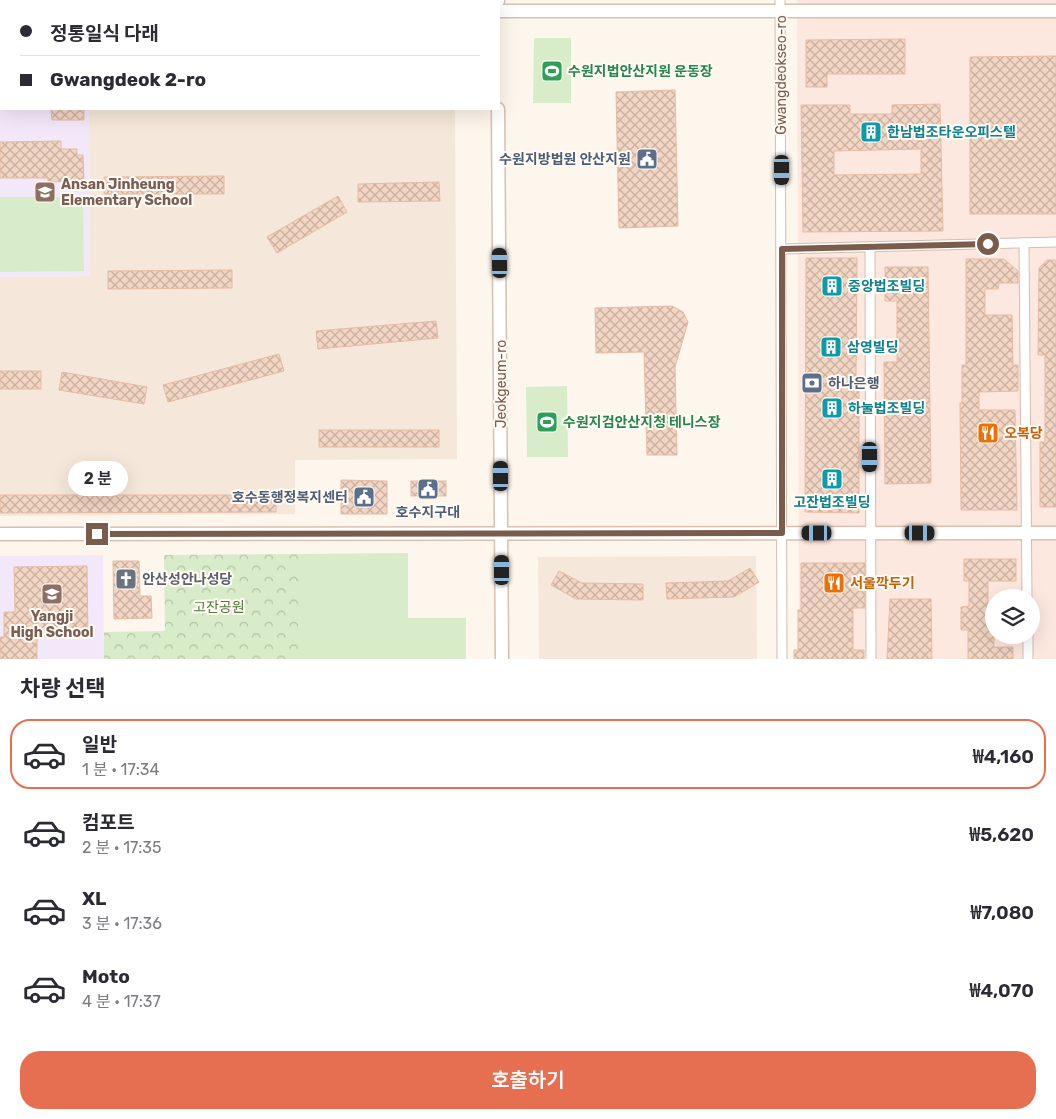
<!DOCTYPE html>
<html lang="ko">
<meta charset="utf-8">
<style>
body{margin:0;font-family:Rubik,"Noto Sans KR",sans-serif;background:#f2f2f3;color:#2b2b33;height:100vh;display:flex;flex-direction:column;font-size:19px;white-space:nowrap}
*{box-sizing:border-box;margin:0}
p{font-size:16px;color:#7c7c81}
.icon{flex:none;width:28px;height:28px;fill:none;stroke:currentColor;stroke-width:2;stroke-linecap:round;stroke-linejoin:round}
.map{position:relative;height:659px;overflow:hidden}
.sheet{display:flex;flex-direction:column;background:#fff;flex:1}
.sheet>*{flex:none}
.guide{position:absolute;left:0px;top:0px;width:500px;height:110px;box-shadow:0 5px 20px #0002;display:grid;align-content:center;height:110px;padding:0 20px;background:#fff}
.tools{position:absolute;left:985px;top:589px;display:grid;gap:10px}
.tools a{display:grid;place-items:center;width:55px;height:55px;border-radius:50%;background:#fff;box-shadow:0 5px 20px #0002;font-size:25px}
.end{position:absolute;width:22px;height:22px;margin:-11px;border:6px solid #7a5c4d;background:#fff;box-shadow:0 0 0 2px #fff}
.from{border-radius:50%}
.bubble{position:absolute;height:35px;border-radius:18px;background:#fff;box-shadow:0 5px 20px #0002;font-size:16px;font-weight:600;line-height:35px;text-align:center}
.car{position:absolute;width:15px;height:30px;margin:-15px -8px;border-radius:6px;box-shadow:0 0 4px 1px #0007;background:linear-gradient(#222 24%,#8ab4d8 0 40%,#222 0 76%,#8ab4d8 0 86%,#222 0)}
.guide b{display:flex;align-items:center;gap:18px;height:48px;font-size:19px}
.guide b+b{border-top:1px solid #e1e1e2}
.guide i{width:12px;height:12px;background:#2b2b33}
ul{padding:0;list-style:none}
li{display:flex;align-items:center;gap:15px;height:70px;margin:0 10px 8px;padding:0 10px;border:2px solid transparent;border-radius:20px}
li div{flex:1}
li b{display:block;font-size:19px}
li em{font-style:normal;font-weight:600}
li.selected{border-color:#e76f51}
li>.icon{width:45px;height:45px;stroke-width:1.5}
h2{padding:0 20px;font-size:22px;line-height:60px}
.primary-button{display:flex;gap:10px;margin-top:auto;padding:10px 20px}
.primary-button a{flex:1;height:58px;border-radius:20px;background:#e76f51;color:#fff;font-size:20px;font-weight:600;line-height:58px;text-align:center}
.map>svg:first-child{display:block}
.residential{fill:#f5e8da}
.commercial{fill:#fde8e0;fill-rule:evenodd}
.education{fill:#f3e8fa}
.forest{fill:url(#forest-crowns)}
.garden{fill:#d8ecc9}
.building{fill:url(#building-cross-hatch);stroke:#e6bba3;fill-rule:evenodd}
.lines{fill:none;stroke-linecap:round;stroke-linejoin:round}
.street-casing{stroke:#d1beb0;stroke-width:11}
.secondary-casing{stroke:#d6c0b0;stroke-width:15}
.street{stroke:#fff;stroke-width:9}
.secondary{stroke:#fff;stroke-width:12}
.route{stroke:#7a5c4d;stroke-width:6}
.labels{text-anchor:middle;dominant-baseline:central;stroke-width:4;stroke-linejoin:round;paint-order:stroke}
.leisure-label{font-size:14px;font-weight:bold;fill:#27864d;stroke:#fffaf3;text-anchor:start}
.street-label{font-size:14px;fill:#7a5c4d;stroke:#fffaf3}
.culture-label{font-size:14px;font-weight:bold;fill:#0d838f;stroke:#fffaf3;text-anchor:start}
.service-label{font-size:14px;font-weight:bold;fill:#4e5e75;stroke:#fffaf3;text-anchor:end}
.education-label{font-size:14px;font-weight:bold;fill:#785e54;stroke:#fffaf3;text-anchor:start}
.food-label{font-size:14px;font-weight:bold;fill:#c56008;stroke:#fffaf3;text-anchor:start}
.worship-label{font-size:14px;font-weight:bold;fill:#5b616d;stroke:#fffaf3;text-anchor:start}
.park-label{font-size:14px;fill:#537a41;stroke:#fffaf3}
</style>
<div class="map">
<svg width="1056" height="659" viewBox="0 0 1056 659">
<defs>
<pattern id="forest-crowns" width="20" height="18" patternUnits="userSpaceOnUse" patternTransform="scale(1.25)"><rect width="20" height="18" fill="#d8ecc9"/><path d="M2 6a3 3 0 1 1 6 0M12 15a3 3 0 1 1 6 0" fill="none" stroke="#b4c2a5"/></pattern>
<pattern id="building-cross-hatch" width="8" height="8" patternUnits="userSpaceOnUse" patternTransform="scale(1.25)"><rect width="8" height="8" fill="#f3d5c3"/><path d="M0 0l8 8M0 8l8-8" fill="none" stroke="#cab0a1"/></pattern>
</defs>
<rect width="100%" height="100%" fill="#fdf6ec"/>
<!-- residential -->
<g class="residential">
<polygon points="89,109 455,109 457,459 295,460 295,514 0,516 0,277 90,276"/>
<polygon points="756,556 757,659 539,659 538,557"/>
</g>
<!-- commercial -->
<path class="commercial" d="M797 0H1056V659H799ZM994 598H1031V635H994Z"/>
<!-- education -->
<g class="education">
<polygon points="0,48 1,109 89,109 90,276 0,277"/>
<polygon points="103,555 104,659 0,659 0,556"/>
</g>
<!-- forest -->
<polygon class="forest" points="302,554 302,659 104,659 104,632 165,631 164,555"/>
<!-- garden -->
<g class="garden">
<polygon points="534,38 571,38 571,103 533,103"/>
<polygon points="0,197 83,197 84,271 0,272"/>
<polygon points="567,386 568,457 527,457 526,387"/>
<polygon points="408,553 408,618 466,618 466,659 302,659 302,554"/>
</g>
<!-- building -->
<g class="building">
<polygon points="905,39 905,74 827,74 827,87 806,87 806,40"/>
<polygon points="1056,56 1056,214 970,214 970,57"/>
<polygon points="675,90 678,226 619,228 616,92"/>
<path d="M940 104 943 231 803 232 801 105H850V114H892V105ZM921 149V174L834 175V151Z"/>
<polygon points="51,109 84,109 84,120 52,120"/>
<polygon points="61,141 61,149 77,149 77,155 83,155 84,181 48,182 48,178 0,178 0,142"/>
<polygon points="224,176 224,194 104,194 104,177"/>
<polygon points="439,182 440,201 358,202 358,184"/>
<polygon points="338,196 347,212 277,253 267,237"/>
<polygon points="806,258 857,258 856,379 859,379 859,513 805,512"/>
<polygon points="966,259 1004,259 1018,271 1018,283 999,283 998,289 985,289 985,315 1012,315 1013,365 1018,365 1018,391 979,392 979,410 1015,410 1017,510 961,510 960,403 962,403 962,365 966,365"/>
<polygon points="1047,260 1056,260 1056,507 1040,507 1040,442 1045,442 1045,355 1038,355 1039,268"/>
<polygon points="885,267 928,267 931,483 885,484 884,362 897,362 897,301 885,301"/>
<polygon points="232,270 232,288 108,289 108,271"/>
<polygon points="672,306 683,312 688,322 675,367 677,455 647,455 644,352 596,353 595,308"/>
<polygon points="436,321 438,338 318,349 316,331"/>
<polygon points="279,354 284,371 168,402 163,385"/>
<rect x="0" y="371" width="41" height="18"/>
<polygon points="62,372 147,387 144,404 59,390"/>
<rect x="319" y="430" width="120" height="17"/>
<polygon points="341,480 387,481 387,514 341,514"/>
<rect x="411" y="481" width="35" height="15"/>
<polygon points="0,495 276,495 276,512 0,513"/>
<polygon points="964,559 1016,559 1016,581 988,581 988,606 994,606 994,647 1013,647 1013,659 968,659 968,630 961,630 961,607 969,606 969,581 964,581"/>
<polygon points="113,561 139,561 140,596 151,596 152,618 114,619"/>
<polygon points="801,563 865,563 865,608 853,608 853,650 864,650 864,659 794,659 794,650 798,650 798,610 801,610"/>
<polygon points="87,566 88,636 37,636 37,659 0,659 0,637 4,637 4,612 15,612 14,567"/>
<polygon points="750,568 759,582 734,597 667,599 666,583 728,581"/>
<polygon points="559,571 582,583 643,584 643,600 576,599 551,585"/>
<polygon points="890,599 931,599 932,659 887,659"/>
</g>
<g class="lines">
<!-- street casing -->
<g class="street-casing">
<g id="street">
<polyline points="168,0 168,1"/>
<polyline points="780,0 782,659"/>
<polyline points="1024,243 1027,598"/>
<polyline points="870,247 871,659"/>
<polyline points="782,249 1056,242"/>
<polyline points="1028,635 1028,659"/>
</g>
</g>
<!-- secondary casing -->
<g class="secondary-casing">
<g id="secondary">
<polyline points="498,1 498,0"/>
<polyline points="499,11 1056,11"/>
<polyline points="0,12 1,12"/>
<polyline points="498,109 502,659"/>
<polyline points="0,534 1056,533"/>
</g>
</g>
<!-- street -->
<use href="#street" class="street"/>
<!-- secondary -->
<use href="#secondary" class="secondary"/>
</g>
<g class="lines">
<!-- route -->
<polyline class="route" points="97,534 782,533 782,249 988,244"/>
</g>
<!-- icons -->
<defs>
<g id="stadium-square" transform="scale(1.125)"><rect x="-9" y="-9" width="18" height="18" rx="4" fill="#2e9e5b" stroke="#fffaf3"/><path d="M0-5a6.5 5 0 1 0 0 10a6.5 5 0 1 0 0-10ZM-3.5-1.8h7v3.6h-7Z" fill="#fff"/></g>
<g id="building-square" transform="scale(1.125)"><rect x="-9" y="-9" width="18" height="18" rx="4" fill="#0f9aa8" stroke="#fffaf3"/><path d="M-4-6H4V6H1V3H-1V6H-4ZM-2.5-4.3h1.7v1.8h-1.7ZM.8-4.3h1.7v1.8H.8ZM-2.5-1h1.7V.8h-1.7ZM.8-1h1.7V.8H.8Z" fill="#fff"/></g>
<g id="civic-square" transform="scale(1.125)"><rect x="-9" y="-9" width="18" height="18" rx="4" fill="#5c6f8a" stroke="#fffaf3"/><path d="M-.6-6.5H3V-4.5H.6V-3L4-1V1h2V6H-6V1h2V-1L-.6-3ZM-1.2 2.5V6h2.4V2.5Z" fill="#fff"/></g>
<g id="school-square" transform="scale(1.125)"><rect x="-9" y="-9" width="18" height="18" rx="4" fill="#8d6e63" stroke="#fffaf3"/><path d="M0-5L7-2L0 1L-7-2ZM-4 1L0 2.5L4 1V4Q0 6-4 4Z" fill="#fff"/></g>
<g id="bank-square" transform="scale(1.125)"><rect x="-9" y="-9" width="18" height="18" rx="4" fill="#5c6f8a" stroke="#fffaf3"/><path d="M-6-4H6V4H-6ZM0-2.3a2.3 2.3 0 1 0 0 4.6a2.3 2.3 0 1 0 0-4.6Z" fill="#fff"/></g>
<g id="restaurant-square" transform="scale(1.125)"><rect x="-9" y="-9" width="18" height="18" rx="4" fill="#e8710a" stroke="#fffaf3"/><path d="M-5-6h1v4h1v-4h1v4h1v-4h1v5L-1.5 .5V6h-2V.5L-5-1ZM5-6V6H3V1.5H1.5Q1.5-4 5-6Z" fill="#fff"/></g>
<g id="church-square" transform="scale(1.125)"><rect x="-9" y="-9" width="18" height="18" rx="4" fill="#6b7280" stroke="#fffaf3"/><path d="M-1.2-6h2.4v3.5h3.3v2.4h-3.3V6h-2.4V-.1h-3.3v-2.4h3.3Z" fill="#fff"/></g>
</defs>
<g fill-rule="evenodd">
<use href="#stadium-square" x="552" y="71"/>
<use href="#building-square" x="871" y="132"/>
<use href="#civic-square" x="647" y="159"/>
<use href="#school-square" x="45" y="192"/>
<use href="#building-square" x="832" y="286"/>
<use href="#building-square" x="831" y="347"/>
<use href="#bank-square" x="812" y="383"/>
<use href="#building-square" x="832" y="408"/>
<use href="#stadium-square" x="547" y="422"/>
<use href="#restaurant-square" x="988" y="433"/>
<use href="#building-square" x="832" y="479"/>
<use href="#civic-square" x="428" y="489"/>
<use href="#civic-square" x="364" y="497"/>
<use href="#church-square" x="126" y="579"/>
<use href="#restaurant-square" x="834" y="583"/>
<use href="#school-square" x="52" y="594"/>
</g>
<g class="labels">
<!-- leisure labels -->
<g class="leisure-label">
<text x="568" y="71">수원지법안산지원 운동장</text>
<text x="563" y="422">수원지검안산지청 테니스장</text>
</g>
<!-- street labels -->
<g class="street-label">
<text transform="translate(781 75) rotate(-90)">Gwangdeokseo-ro</text>
<text transform="translate(501 384) rotate(-90)">Jeokgeum-ro</text>
</g>
<!-- culture labels -->
<g class="culture-label">
<text x="887" y="132">한남법조타운오피스텔</text>
<text x="848" y="286">중앙법조빌딩</text>
<text x="847" y="347">삼영빌딩</text>
<text x="848" y="408">하눌법조빌딩</text>
<text x="832" y="502" text-anchor="middle">고잔법조빌딩</text>
</g>
<!-- service labels -->
<g class="service-label">
<text x="631" y="159">수원지방법원 안산지원</text>
<text x="828" y="383" text-anchor="start">하나은행</text>
<text x="348" y="497">호수동행정복지센터</text>
<text x="428" y="512" text-anchor="middle">호수지구대</text>
</g>
<!-- education labels -->
<g class="education-label">
<text x="61" y="184">Ansan Jinheung<tspan x="61" dy="16">Elementary School</tspan></text>
<text x="52" y="616" text-anchor="middle">Yangji<tspan x="52" dy="16">High School</tspan></text>
</g>
<!-- food labels -->
<g class="food-label">
<text x="1004" y="433">오복당</text>
<text x="850" y="583">서울깍두기</text>
</g>
<!-- worship labels -->
<g class="worship-label">
<text x="142" y="579">안산성안나성당</text>
</g>
<!-- park labels -->
<g class="park-label">
<text x="219" y="607">고잔공원</text>
</g>
</g>
</svg>
<div class="tools">
<a><svg class="icon" aria-label="layers" viewBox="0 0 24 24"><path d="M12 4l9 5-9 5-9-5zM3 14l9 5 9-5"/></svg></a>
</div>
<i class="end from" style="left:988px;top:244px"></i>
<i class="end" style="left:97px;top:534px"></i>
<div class="bubble" style="left:68px;top:461px;width:60px">2 분</div>
<i class="car" style="left:782px;top:170px;rotate:180deg"></i>
<i class="car" style="left:500px;top:263px;rotate:359deg"></i>
<i class="car" style="left:870px;top:457px;rotate:180deg"></i>
<i class="car" style="left:501px;top:476px;rotate:0deg"></i>
<i class="car" style="left:817px;top:533px;rotate:270deg"></i>
<i class="car" style="left:920px;top:533px;rotate:90deg"></i>
<i class="car" style="left:502px;top:570px;rotate:0deg"></i>
<div class="guide">
<b><i class="from"></i>정통일식 다래</b>
<b><i></i>Gwangdeok 2-ro</b>
</div>
</div>
<section class="sheet">
<h2>차량 선택</h2>
<ul>
<li class="selected"><svg class="icon" aria-label="car" viewBox="0 0 24 24"><path d="M5 17H2v-5l4-1 3-4h7l3 4 3 1v5h-3M9 17h6M6 11h13"/><circle cx="7" cy="17" r="2"/><circle cx="17" cy="17" r="2"/></svg><div><b>일반</b><p>1 분 · 17:34</p></div><em>₩4,160</em></li>
<li><svg class="icon" aria-label="car" viewBox="0 0 24 24"><path d="M5 17H2v-5l4-1 3-4h7l3 4 3 1v5h-3M9 17h6M6 11h13"/><circle cx="7" cy="17" r="2"/><circle cx="17" cy="17" r="2"/></svg><div><b>컴포트</b><p>2 분 · 17:35</p></div><em>₩5,620</em></li>
<li><svg class="icon" aria-label="car" viewBox="0 0 24 24"><path d="M5 17H2v-5l4-1 3-4h7l3 4 3 1v5h-3M9 17h6M6 11h13"/><circle cx="7" cy="17" r="2"/><circle cx="17" cy="17" r="2"/></svg><div><b>XL</b><p>3 분 · 17:36</p></div><em>₩7,080</em></li>
<li><svg class="icon" aria-label="car" viewBox="0 0 24 24"><path d="M5 17H2v-5l4-1 3-4h7l3 4 3 1v5h-3M9 17h6M6 11h13"/><circle cx="7" cy="17" r="2"/><circle cx="17" cy="17" r="2"/></svg><div><b>Moto</b><p>4 분 · 17:37</p></div><em>₩4,070</em></li>
</ul>
<div class="primary-button"><a>호출하기</a></div>
</section>
